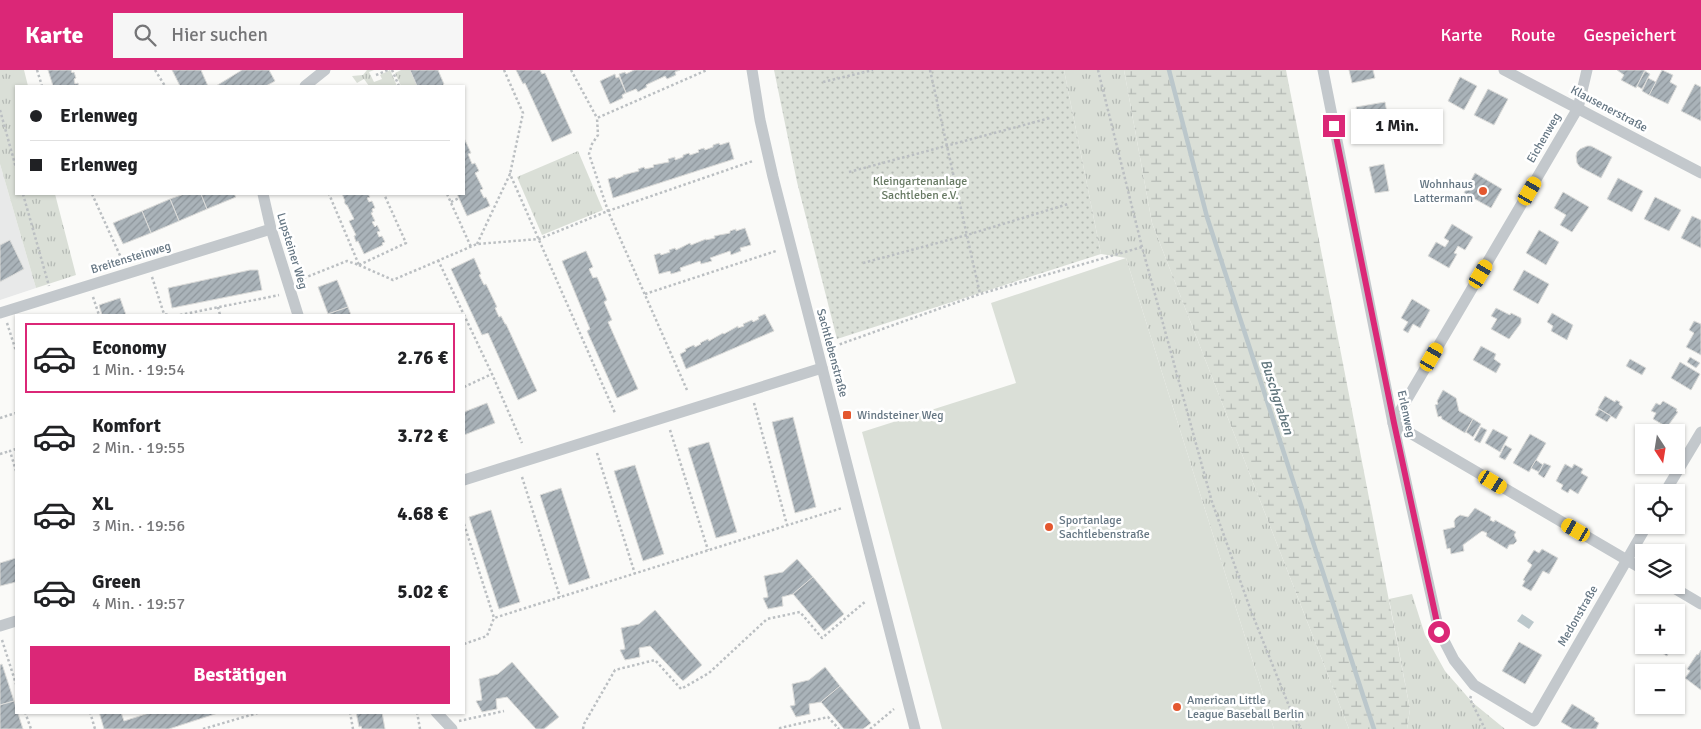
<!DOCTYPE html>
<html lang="de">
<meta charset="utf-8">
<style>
body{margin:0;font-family:Signika,sans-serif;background:#f6f6f6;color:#202124;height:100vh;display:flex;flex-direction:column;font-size:19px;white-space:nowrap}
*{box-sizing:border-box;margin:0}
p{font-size:16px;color:#757577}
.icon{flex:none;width:28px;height:28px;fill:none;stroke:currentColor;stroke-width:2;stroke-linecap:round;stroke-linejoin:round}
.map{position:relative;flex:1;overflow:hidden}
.sheet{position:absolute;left:15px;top:244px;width:450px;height:400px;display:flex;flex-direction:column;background:#fff;border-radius:0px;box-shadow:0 1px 4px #0004}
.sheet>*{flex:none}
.top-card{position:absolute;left:15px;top:15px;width:450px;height:110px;border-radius:0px;box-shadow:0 1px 4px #0004;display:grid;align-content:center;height:110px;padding:0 15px;background:#fff}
.needle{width:32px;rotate:168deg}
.controls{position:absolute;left:1635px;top:354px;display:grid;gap:10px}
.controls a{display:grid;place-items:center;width:50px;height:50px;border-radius:0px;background:#fff;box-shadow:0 1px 4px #0004;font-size:25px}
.end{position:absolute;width:22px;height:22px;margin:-11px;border:6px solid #db2777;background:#fff;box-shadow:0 0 0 2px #fff}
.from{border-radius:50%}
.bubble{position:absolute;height:35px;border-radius:0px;background:#fff;box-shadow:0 1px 4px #0004;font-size:16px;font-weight:700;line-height:35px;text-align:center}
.car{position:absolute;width:15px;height:30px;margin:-15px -8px;border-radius:6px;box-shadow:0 0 4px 1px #0007;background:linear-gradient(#f5c518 24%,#345 0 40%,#f5c518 0 76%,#345 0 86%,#f5c518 0)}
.top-card b{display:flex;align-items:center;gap:18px;height:48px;font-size:19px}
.top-card b+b{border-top:1px solid #e0e0e0}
.top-card i{width:12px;height:12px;background:#202124}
ul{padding:9px 0 0;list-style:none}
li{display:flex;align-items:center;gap:15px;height:70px;margin:0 10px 8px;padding:0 5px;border:2px solid transparent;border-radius:0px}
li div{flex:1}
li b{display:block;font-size:19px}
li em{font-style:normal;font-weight:700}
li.current{border-color:#db2777}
li>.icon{width:45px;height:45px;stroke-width:1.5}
.cta{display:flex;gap:10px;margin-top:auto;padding:10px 15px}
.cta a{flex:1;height:58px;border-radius:0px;background:#db2777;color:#fff;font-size:20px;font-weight:700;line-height:58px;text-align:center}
header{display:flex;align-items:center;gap:30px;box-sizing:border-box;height:70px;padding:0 25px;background:#db2777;color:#fff}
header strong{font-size:24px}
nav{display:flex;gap:28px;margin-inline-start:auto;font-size:18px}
.search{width:350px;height:45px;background:#f6f6f6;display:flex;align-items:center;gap:12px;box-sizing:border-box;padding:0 18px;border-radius:0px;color:#757577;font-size:19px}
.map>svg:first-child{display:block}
.built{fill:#e8e9e9}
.grass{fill:url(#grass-tufts)}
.wetland{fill:url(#wetland-marsh)}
.garden{fill:url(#garden-dots)}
.pitch{fill:#dadfd7}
.water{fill:url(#water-ripples)}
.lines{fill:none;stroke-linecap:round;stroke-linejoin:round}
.stream{stroke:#bbc7cb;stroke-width:4.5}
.building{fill:url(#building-hatch);stroke:#dcdcda}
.path{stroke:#bbbfc2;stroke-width:2.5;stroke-dasharray:2.5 2.5;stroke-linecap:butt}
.minor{stroke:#c3c8cc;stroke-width:11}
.route{stroke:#db2777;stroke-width:6}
.poi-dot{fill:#e4572e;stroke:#fff;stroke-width:2}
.labels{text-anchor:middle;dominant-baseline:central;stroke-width:5;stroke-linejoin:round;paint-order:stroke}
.street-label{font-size:12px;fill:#657683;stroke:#fff}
.park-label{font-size:12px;fill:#687a64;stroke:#fff}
.poi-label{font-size:12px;fill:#657683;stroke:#fff;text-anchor:start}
.water-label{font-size:14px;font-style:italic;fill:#60757c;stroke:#fff}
</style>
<header>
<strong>Karte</strong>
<div class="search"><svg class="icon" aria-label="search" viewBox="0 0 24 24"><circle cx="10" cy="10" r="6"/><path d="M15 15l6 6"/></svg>Hier suchen</div>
<nav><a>Karte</a><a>Route</a><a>Gespeichert</a></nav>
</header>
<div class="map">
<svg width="1701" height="659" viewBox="0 0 1701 659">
<defs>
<pattern id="grass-tufts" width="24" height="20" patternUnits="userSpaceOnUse" patternTransform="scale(1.25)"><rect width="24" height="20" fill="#dadfd7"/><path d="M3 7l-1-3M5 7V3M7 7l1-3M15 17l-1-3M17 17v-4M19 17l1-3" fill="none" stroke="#b4b9b4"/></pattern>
<pattern id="wetland-marsh" width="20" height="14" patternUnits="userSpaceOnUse" patternTransform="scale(1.25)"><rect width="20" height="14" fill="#dadfd7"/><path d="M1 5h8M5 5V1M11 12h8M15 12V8" fill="none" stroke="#b4b9b4"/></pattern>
<pattern id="garden-dots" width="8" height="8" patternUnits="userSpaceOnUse" patternTransform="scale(1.25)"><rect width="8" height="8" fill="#dadfd7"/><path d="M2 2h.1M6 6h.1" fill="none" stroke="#b4b9b4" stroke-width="1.8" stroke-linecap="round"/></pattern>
<pattern id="water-ripples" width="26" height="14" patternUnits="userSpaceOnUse" patternTransform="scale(1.25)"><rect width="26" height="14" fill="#bbc7cb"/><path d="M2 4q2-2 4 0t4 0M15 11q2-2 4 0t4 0" fill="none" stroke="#9ca6aa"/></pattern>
<pattern id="building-hatch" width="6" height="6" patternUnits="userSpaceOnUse" patternTransform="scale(1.25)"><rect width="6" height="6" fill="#aab3b9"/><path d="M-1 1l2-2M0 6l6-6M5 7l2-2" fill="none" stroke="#8e969c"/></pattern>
</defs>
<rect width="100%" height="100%" fill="#fafaf8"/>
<!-- built -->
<polygon class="built" points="0,94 36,218 0,230"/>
<!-- grass -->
<g class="grass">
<polygon points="0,0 24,0 28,16 16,16 16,124 55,124 76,205 36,218 0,94"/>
<polygon points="367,0 374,0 369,2 374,12 382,9 380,5 390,0 397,16 369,16 364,9 357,13 352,6 363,5"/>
<polygon points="401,0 410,0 417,16 401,16 395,3"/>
<polygon points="1064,0 1124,0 1152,153 1349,659 1274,659 1126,188 1101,184"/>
<polygon points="578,81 603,140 542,165 517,107"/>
<polygon points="1412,524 1425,565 1445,601 1472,632 1505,659 1407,659 1410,639 1389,529"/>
</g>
<!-- wetland -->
<polygon class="wetland" points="1124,0 1286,0 1410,639 1407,659 1349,659 1152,153"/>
<!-- garden -->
<polygon class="garden" points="774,0 1064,0 1101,184 837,269 797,112"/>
<!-- pitch -->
<polygon class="pitch" points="1126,188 1274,659 942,659 862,362 1016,313 991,233"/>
<!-- water -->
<polygon class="water" points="1522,544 1534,552 1529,559 1517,551"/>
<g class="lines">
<!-- stream -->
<polyline class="stream" points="1169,0 1207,147 1374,659"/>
</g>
<!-- building -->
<g class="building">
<polygon points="48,0 71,0 72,3 74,2 76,8 74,9 75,14 78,13 79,16 53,16"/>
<polygon points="172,0 201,0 208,16 180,16"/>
<polygon points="242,0 269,0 275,11 266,16 216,16"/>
<polygon points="410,0 438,0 444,14 442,16 417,16"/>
<polygon points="516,0 540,0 542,4 545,3 572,63 552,72 525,13 523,14"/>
<polygon points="634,0 680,0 675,2 676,5 667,9 665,6 663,7 646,15 647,17 638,22 636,19 626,23 619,4 625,2 626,4"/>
<polygon points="1349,0 1373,0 1375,8 1352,13"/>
<polygon points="1617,0 1645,0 1636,18 1621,10 1624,5"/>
<polygon points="1662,0 1673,5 1670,12 1677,16 1668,34 1649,25"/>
<polygon points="1645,1 1650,4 1642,19 1637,16"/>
<polygon points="615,4 616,8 619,7 626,23 622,25 623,28 610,34 600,11"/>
<polygon points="1460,7 1477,16 1464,40 1448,31"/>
<polygon points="1648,8 1656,12 1649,25 1642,21"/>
<polygon points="1695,14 1701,17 1701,51 1681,41"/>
<polygon points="1488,19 1508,29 1494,55 1474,45"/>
<polygon points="1385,32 1391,65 1367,70 1364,54 1359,54 1356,37"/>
<polygon points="464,68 471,83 468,84 472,94 475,93 479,101 475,103 483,119 480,120 484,128 486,127 490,136 467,146 457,124 464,124"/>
<polygon points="729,72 734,89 613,128 608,109 615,107 616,109 623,106 623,105 639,101 638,99 644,97 645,99 654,97 653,95 669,92 668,89 675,87 675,90 683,87 683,85 689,83 690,85 699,82 698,80 704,78 705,80 713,77 713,75 719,73 720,75"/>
<polygon points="1587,76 1591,76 1612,87 1601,108 1580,97 1577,93 1576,86 1577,82 1580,79"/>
<polygon points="1384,94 1389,121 1375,123 1369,97"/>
<polygon points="1475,103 1502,119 1491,138 1464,123"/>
<polygon points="1618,108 1643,121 1632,142 1607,129"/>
<polygon points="1563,122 1589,137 1572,162 1560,155 1566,145 1554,138"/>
<polygon points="184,124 201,124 207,139 179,151 170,129"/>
<polygon points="201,124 234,124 236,127 207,139"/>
<polygon points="342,124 368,124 370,127 367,128 369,132 372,131 375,138 372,139 373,142 371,143 375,151 372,152 375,157 377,155 380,161 377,162 379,167 382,166 385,172 382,173 383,175 364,184 358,171 356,172 354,166 356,165 349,151 354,149 347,135 346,135 344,132 345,131"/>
<polygon points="1655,127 1681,140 1669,161 1644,149"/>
<polygon points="170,129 179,151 151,163 142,141"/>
<polygon points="142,141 151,163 123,174 113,153"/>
<polygon points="1692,146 1701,150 1701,178 1681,168"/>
<polygon points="1452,154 1473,167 1465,180 1458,176 1454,183 1457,184 1449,198 1428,186 1436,172 1445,177 1449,171 1444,168"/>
<polygon points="745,158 751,175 740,178 741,181 731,185 730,181 710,188 712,191 701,194 700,191 680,198 681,201 671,204 670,201 659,204 654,185 660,183 661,185 670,182 669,180 675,178 676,180 690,173 691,175 706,169 706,170 715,168 714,166 730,163 730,161 736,159 736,161"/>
<polygon points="1539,160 1559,172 1546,195 1526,183"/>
<polygon points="10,170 24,199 0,212 0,175"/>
<polygon points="586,181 593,197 589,199 593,208 597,207 607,230 604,232 612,250 608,252 638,319 617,328 587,261 590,259 562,191"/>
<polygon points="474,188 481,204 479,205 484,215 486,214 497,237 495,238 499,247 501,246 505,254 506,254 537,321 518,330 488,263 482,265 451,199"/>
<polygon points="250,200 258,200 262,220 172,238 168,218"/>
<polygon points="1524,200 1549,214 1538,234 1513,220"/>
<polygon points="337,210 348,237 328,244 318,217"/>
<polygon points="120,228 126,245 102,245 99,235"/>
<polygon points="1412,229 1430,240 1420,258 1413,254 1408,263 1403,260 1408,252 1401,248"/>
<polygon points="348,237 351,245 328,245 328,244"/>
<polygon points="1496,238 1510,245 1511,243 1521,248 1521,253 1509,269 1491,259 1497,249 1491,246"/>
<polygon points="1552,243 1573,255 1567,270 1551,261 1553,256 1547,252"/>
<polygon points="765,244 774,261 686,299 680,284 686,281 685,279 694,275 695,277 701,274 700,273 708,269 709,271 723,263 724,264 738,256 738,258 744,256 743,254 752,250 753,252 759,249 758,247"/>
<polygon points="1694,251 1701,254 1701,285 1686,277 1694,263 1689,260"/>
<polygon points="1481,276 1496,284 1494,289 1501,294 1496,303 1473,290"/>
<polygon points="1690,287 1700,293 1696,298 1687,292"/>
<polygon points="1630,289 1646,298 1642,305 1626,296"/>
<polygon points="1680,292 1700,304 1691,320 1671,308"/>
<polygon points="1443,320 1456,328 1459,341 1473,349 1465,363 1442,349 1441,346 1438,347 1435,335 1438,334 1437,331"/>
<polygon points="1605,326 1615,332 1616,330 1620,332 1619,334 1623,337 1616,349 1598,338"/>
<polygon points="1663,331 1677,339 1676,341 1678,342 1667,357 1653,349 1656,343 1651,341 1656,333 1660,335"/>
<polygon points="487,333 495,353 464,365 464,342"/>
<polygon points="1599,339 1611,346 1607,352 1595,345"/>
<polygon points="793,347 816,437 795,443 772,352"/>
<polygon points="1473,349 1481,354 1473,367 1466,362"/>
<polygon points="1481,357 1487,360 1480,373 1474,370"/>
<polygon points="1493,359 1508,367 1500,382 1485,373"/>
<polygon points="1530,364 1546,373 1529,402 1513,393"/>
<polygon points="709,372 737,462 716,468 688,378"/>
<polygon points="1505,375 1512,379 1505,390 1499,387"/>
<polygon points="1536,390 1543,395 1539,402 1531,398"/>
<polygon points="1544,393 1551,396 1544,408 1538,404"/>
<polygon points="1565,394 1572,398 1574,394 1583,399 1581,403 1588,407 1578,424 1570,419 1568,423 1561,419 1563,415 1556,411"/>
<polygon points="635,395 664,484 643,491 614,401"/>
<polygon points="561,418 590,508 569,515 540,425"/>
<polygon points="1475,438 1491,447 1490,450 1494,452 1495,450 1516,462 1514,465 1517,471 1514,474 1509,475 1507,479 1486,466 1487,463 1482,461 1463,475 1464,481 1451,484 1450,478 1447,479 1443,460 1455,457 1454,451 1456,448 1460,445 1468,447"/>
<polygon points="491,440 520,532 499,539 469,447"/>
<polygon points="1542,479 1558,488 1549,504 1543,501 1531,521 1522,516 1525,511 1523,510 1532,495 1527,491 1534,480 1539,483"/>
<polygon points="16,488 16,512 0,516 0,493"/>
<polygon points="797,489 813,507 793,524 782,527 783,536 768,539 763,528 768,527 764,506 783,502"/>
<polygon points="813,507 844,544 824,561 793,524"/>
<polygon points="655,540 702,595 683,611 650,576 639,578 640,587 625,590 620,580 625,579 621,558 639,554"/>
<polygon points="1644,568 1644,575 1673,575 1667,586 1654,578 1652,581 1640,574"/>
<polygon points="1519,572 1542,585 1525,614 1502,601"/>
<polygon points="1701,580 1701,620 1685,608 1690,601 1687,599 1697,584 1698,585"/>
<polygon points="512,592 559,647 544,659 536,659 507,627 496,629 497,639 482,642 476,631 482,630 479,609 498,604"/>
<polygon points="2,594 14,631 0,635 0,595"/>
<polygon points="825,597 840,616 821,632 809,634 810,644 796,647 790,636 795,635 792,614 809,610"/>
<polygon points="840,616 871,653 863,659 844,659 821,632"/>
<polygon points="14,631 23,659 0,659 0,635"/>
<polygon points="1572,634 1595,648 1594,650 1599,653 1596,659 1573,659 1561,652"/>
<polygon points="99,642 121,642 124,651 152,642 221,642 169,659 104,659"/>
<polygon points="356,642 382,642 385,659 362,659 361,656 359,657"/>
</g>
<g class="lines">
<!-- path -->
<g class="path">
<polyline points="37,0 42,16"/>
<polyline points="155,0 165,16"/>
<polyline points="392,0 399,16"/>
<polyline points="504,0 523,43 510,104"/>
<polyline points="571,0 597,48"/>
<polyline points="930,0 980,224"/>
<polyline points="1098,0 1142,177 1212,432 1251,541 1289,636 1301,659"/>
<polyline points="376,5 388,0"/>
<polyline points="823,12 873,0"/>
<polyline points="0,40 16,98"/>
<polyline points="849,102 1050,48"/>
<polyline points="23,124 49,216"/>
<polyline points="92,124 123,192"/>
<polyline points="447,124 471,177"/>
<polyline points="451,132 459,128"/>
<polyline points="477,174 510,104 615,343"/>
<polyline points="438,190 492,304 522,373"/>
<polyline points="863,193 967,165 1068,134"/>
<polyline points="359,195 393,210 477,174 539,169 608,141 753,91"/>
<polyline points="359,195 406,173 384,124"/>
<polyline points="152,207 164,244 169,245"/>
<polyline points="299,210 347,191 359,195 329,124"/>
<polyline points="645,224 776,181"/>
<polyline points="93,227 99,245"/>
<polyline points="218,237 220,245"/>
<polyline points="180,245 279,225"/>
<polyline points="7,253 16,281"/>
<polyline points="835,276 980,224 1142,177"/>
<polyline points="464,317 492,304"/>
<polyline points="687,320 608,141 589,84 592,74 598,65 597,48 707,0"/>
<polyline points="754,333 787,455"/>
<polyline points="0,348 16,343"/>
<polyline points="670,360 708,480"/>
<polyline points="16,379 10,381 16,401"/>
<polyline points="597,383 635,504"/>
<polyline points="0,384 10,381"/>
<polyline points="522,407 560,527"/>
<polyline points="464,454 494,548"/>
<polyline points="2,570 16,614"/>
<polyline points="464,574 487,566 494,548 842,438"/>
<polyline points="1471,626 1470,629 1485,659"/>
<polyline points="25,642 31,659"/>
<polyline points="90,642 95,659"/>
<polyline points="350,642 353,659"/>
<polyline points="417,642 420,659"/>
<polyline points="459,651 504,641"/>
<polyline points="203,659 261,642"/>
<polyline points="583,659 584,654 615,600 655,590 681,619 709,603 767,549 800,542 822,568 866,531"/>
<polyline points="780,659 780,658 828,647 839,659"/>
<polyline points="870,659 894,639"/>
</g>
<!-- minor -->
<g class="minor">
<polyline points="752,0 760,50 773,107 915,659"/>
<polyline points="1323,0 1393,353 1439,561 1454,590 1474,615 1534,651 1647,455"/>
<polyline points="1504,0 1701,103"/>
<polyline points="1587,0 1578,38 1393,353 1644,500"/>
<polyline points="305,16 325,0"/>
<polyline points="263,124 271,159 298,245"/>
<polyline points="0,243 271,159"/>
<polyline points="464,410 822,298"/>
<polyline points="1665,422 1701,362"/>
<polyline points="1669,515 1701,534"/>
<polyline points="0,556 16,551"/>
<polyline points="436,642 452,659"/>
</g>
</g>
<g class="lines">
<!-- route -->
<polyline class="route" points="1334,56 1394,353 1439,562"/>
</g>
<!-- markers -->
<g class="poi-dot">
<circle cx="1483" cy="121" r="5"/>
<rect x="842" y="340" width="10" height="10" rx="2.5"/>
<circle cx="1049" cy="457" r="5"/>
<circle cx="1177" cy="637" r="5"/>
</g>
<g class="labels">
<!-- street labels -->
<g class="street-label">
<text transform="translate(1609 39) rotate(28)">Klausenerstraße</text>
<text transform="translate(1544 68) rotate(-60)">Eichenweg</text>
<text transform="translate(292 181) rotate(73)">Lupsteiner Weg</text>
<text transform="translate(131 188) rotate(-17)">Breitensteinweg</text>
<text transform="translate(832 283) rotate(75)">Sachtlebenstraße</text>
<text transform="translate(1406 344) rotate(78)">Erlenweg</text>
<text transform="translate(1578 546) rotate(-60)">Medonstraße</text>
</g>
<!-- park labels -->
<g class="park-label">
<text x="920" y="111">Kleingartenanlage<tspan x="920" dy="14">Sachtleben e.V.</tspan></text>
</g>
<!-- poi labels -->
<g class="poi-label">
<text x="1473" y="114" text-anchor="end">Wohnhaus<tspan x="1473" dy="14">Lattermann</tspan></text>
<text x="857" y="345">Windsteiner Weg</text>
<text x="1059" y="450">Sportanlage<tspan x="1059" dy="14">Sachtlebenstraße</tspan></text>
<text x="1187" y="630">American Little<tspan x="1187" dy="14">League Baseball Berlin</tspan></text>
</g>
<!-- water labels -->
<g class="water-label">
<text transform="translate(1277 327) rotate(72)">Buschgraben</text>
</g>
</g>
</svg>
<div class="controls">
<a><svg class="needle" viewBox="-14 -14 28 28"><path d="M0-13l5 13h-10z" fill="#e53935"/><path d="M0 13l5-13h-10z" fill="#757577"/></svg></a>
<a><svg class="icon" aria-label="locate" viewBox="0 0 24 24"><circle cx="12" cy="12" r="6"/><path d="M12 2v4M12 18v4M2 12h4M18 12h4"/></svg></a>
<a><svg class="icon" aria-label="layers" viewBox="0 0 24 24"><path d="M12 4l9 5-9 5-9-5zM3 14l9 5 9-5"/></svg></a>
<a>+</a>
<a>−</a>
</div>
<i class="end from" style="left:1439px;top:562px"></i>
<i class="end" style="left:1334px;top:56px"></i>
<div class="bubble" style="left:1351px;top:39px;width:92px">1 Min.</div>
<i class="car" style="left:1530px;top:121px;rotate:30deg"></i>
<i class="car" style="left:1481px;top:204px;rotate:31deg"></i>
<i class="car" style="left:1432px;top:287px;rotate:30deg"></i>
<i class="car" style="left:1493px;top:412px;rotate:121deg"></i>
<i class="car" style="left:1576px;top:460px;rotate:300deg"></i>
<div class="top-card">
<b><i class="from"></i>Erlenweg</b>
<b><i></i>Erlenweg</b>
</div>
<section class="sheet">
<ul>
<li class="current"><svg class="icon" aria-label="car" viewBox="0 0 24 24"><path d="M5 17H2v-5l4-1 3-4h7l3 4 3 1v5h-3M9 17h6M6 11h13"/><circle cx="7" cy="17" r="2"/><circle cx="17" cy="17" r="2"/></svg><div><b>Economy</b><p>1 Min. · 19:54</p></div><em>2.76 €</em></li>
<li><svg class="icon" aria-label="car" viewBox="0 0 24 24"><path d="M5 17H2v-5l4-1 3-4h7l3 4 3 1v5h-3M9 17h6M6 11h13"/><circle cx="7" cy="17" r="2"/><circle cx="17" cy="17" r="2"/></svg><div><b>Komfort</b><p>2 Min. · 19:55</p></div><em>3.72 €</em></li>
<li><svg class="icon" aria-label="car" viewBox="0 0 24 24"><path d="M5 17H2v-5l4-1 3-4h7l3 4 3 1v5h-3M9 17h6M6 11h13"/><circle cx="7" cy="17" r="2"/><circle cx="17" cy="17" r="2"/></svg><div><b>XL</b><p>3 Min. · 19:56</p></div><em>4.68 €</em></li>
<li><svg class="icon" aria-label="car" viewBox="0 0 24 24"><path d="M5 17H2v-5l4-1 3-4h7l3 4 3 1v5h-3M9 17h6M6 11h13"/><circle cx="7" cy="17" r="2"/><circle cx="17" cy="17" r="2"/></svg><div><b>Green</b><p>4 Min. · 19:57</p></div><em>5.02 €</em></li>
</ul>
<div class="cta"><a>Bestätigen</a></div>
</section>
</div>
